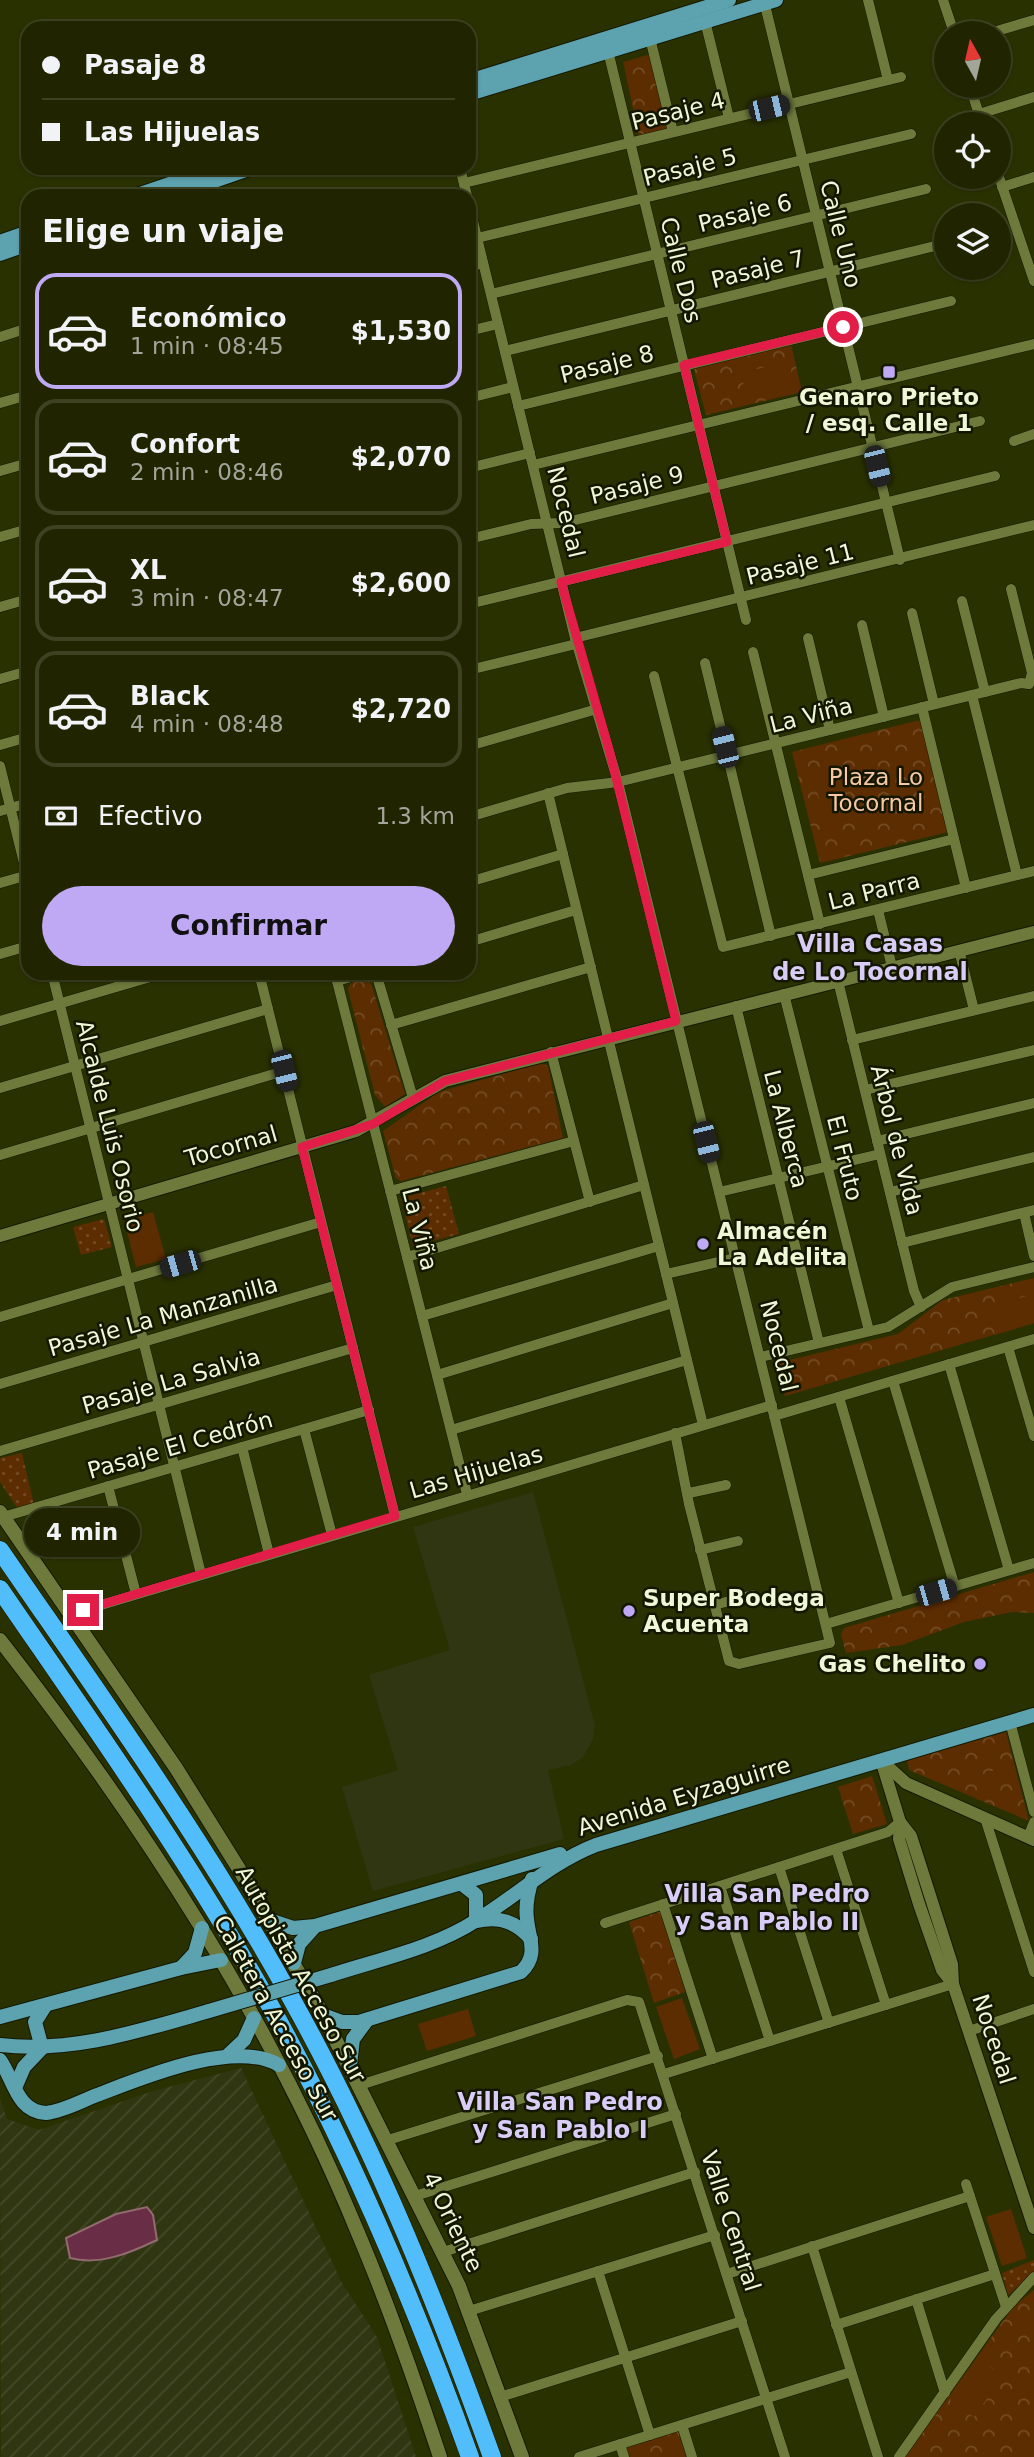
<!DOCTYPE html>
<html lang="es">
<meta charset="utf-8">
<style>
body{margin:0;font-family:"DejaVu Sans",sans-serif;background:#2d310f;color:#f1f3f6;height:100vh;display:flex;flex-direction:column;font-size:26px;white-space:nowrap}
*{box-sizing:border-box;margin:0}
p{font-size:23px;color:#a2a599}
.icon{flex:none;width:38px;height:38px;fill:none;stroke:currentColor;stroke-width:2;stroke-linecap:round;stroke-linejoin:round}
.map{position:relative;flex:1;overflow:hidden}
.drawer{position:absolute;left:21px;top:189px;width:455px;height:791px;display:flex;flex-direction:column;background:#202500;border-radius:21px;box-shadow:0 2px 5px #0004,0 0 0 2px #3d4222}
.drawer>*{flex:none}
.top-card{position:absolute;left:21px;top:21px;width:455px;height:154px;border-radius:21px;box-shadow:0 2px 5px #0004,0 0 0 2px #3d4222;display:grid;align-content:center;height:154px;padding:0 21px;background:#202500}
.needle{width:46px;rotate:352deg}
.fabs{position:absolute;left:934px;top:21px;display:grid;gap:14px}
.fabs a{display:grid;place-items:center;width:77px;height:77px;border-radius:50%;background:#202500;box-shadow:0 2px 5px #0004,0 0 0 2px #3d4222;font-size:35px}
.end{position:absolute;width:32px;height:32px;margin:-16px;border:9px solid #e11d48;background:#fff;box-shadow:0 0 0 4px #fff}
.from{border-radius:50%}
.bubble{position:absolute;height:49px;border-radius:24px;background:#202500;box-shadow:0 2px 5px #0004,0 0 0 2px #3d4222;font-size:23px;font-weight:700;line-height:49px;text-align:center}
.car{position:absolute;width:21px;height:42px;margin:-21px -10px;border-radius:9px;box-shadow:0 0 5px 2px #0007;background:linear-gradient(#222 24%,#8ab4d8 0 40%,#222 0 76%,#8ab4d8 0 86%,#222 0)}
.top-card b{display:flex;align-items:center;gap:24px;height:66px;font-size:26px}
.top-card b+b{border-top:2px solid #3d4222}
.top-card i{width:18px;height:18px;background:#f1f3f6}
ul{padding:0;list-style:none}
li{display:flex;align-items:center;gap:21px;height:116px;margin:0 14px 10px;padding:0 7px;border:4px solid #3d4222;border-radius:21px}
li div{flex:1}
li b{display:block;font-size:26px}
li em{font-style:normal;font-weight:700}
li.on{border-color:#bfa8f4}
li>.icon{width:63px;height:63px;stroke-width:1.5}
h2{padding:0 21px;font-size:32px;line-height:84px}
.pay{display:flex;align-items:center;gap:18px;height:77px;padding:0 21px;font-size:26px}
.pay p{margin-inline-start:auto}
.cta{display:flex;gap:14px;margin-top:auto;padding:14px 21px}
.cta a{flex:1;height:80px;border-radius:42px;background:#bfa8f4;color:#111;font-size:28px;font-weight:700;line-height:80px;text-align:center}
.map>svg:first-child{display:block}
.built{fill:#303611}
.industrial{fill:url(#industrial-furrows)}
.grass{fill:url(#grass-dots)}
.park{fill:url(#park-crowns)}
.pitch{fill:#5c2d00}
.water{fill:#692e45;stroke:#916a70;stroke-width:2}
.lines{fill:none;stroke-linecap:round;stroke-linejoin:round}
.minor-casing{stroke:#131800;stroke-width:11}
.tertiary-casing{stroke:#131800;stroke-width:14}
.secondary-casing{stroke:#131800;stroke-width:16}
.primary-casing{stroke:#131800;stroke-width:16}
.motorway-casing{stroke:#131800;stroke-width:19}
.minor{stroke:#6e7a3c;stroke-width:10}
.tertiary{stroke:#6e7a3c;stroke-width:12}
.secondary{stroke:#6e7a3c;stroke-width:14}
.primary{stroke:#5da2af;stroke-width:14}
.motorway{stroke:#52bdfb;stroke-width:18}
.primary-bridge-casing{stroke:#131800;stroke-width:16;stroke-linecap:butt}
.primary-bridge{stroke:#5da2af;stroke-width:14}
.route{stroke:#e11d48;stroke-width:9}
.poi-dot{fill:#bfa8f4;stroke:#131701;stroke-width:2.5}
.labels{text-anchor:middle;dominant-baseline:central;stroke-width:5;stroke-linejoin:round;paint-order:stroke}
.street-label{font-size:23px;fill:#eff7d6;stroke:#131701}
.poi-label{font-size:23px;font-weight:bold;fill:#eff7d6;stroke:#131701;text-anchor:start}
.park-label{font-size:23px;fill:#f7c7a4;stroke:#131701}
.neighbourhood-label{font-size:24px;font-weight:bold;fill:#d9cdf8;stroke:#131701}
</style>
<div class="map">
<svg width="1034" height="2457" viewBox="0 0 1034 2457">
<defs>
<pattern id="industrial-furrows" width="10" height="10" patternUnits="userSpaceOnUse" patternTransform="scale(1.75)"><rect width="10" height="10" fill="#303611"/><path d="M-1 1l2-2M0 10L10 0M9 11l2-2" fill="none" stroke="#444a28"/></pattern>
<pattern id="grass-dots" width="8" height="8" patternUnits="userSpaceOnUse" patternTransform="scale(1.75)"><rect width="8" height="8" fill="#5c2d00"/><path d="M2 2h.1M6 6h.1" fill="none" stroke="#744c24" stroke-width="1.8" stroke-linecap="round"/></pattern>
<pattern id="park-crowns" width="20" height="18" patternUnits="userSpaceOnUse" patternTransform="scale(1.75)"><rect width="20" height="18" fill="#5c2d00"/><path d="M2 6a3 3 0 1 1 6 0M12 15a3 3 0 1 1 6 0" fill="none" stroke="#744c24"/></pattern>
</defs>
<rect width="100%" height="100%" fill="#2a3100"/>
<!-- built -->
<polygon class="built" points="533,1492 595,1725 593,1739 583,1757 571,1765 548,1770 564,1839 373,1891 342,1787 398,1770 369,1675 450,1650 413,1527"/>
<!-- industrial -->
<polygon class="industrial" points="241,2068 342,2283 377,2337 416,2457 1,2457 0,2099 7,2119 39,2130 153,2091"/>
<!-- grass -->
<g class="grass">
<polygon points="446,1186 459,1234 413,1246 401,1198"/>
<polygon points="104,1219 112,1247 81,1255 73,1227"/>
<polygon points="22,1453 34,1505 18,1509 0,1482 0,1458"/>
<polygon points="44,1517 56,1562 26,1520"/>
<polygon points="1034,2260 1034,2272 1008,2295 1002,2273"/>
</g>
<!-- park -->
<g class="park">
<polygon points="651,54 668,129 639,136 623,62"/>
<polygon points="791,344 802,392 706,415 694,369"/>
<polygon points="920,720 948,832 820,863 792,752"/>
<polygon points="364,979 371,983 405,1094 385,1107 375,1095 348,989 351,983"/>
<polygon points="542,1063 548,1066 563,1138 401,1181 396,1178 383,1131 439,1092"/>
<polygon points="1034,1278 1034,1323 785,1396 777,1363 898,1334 943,1300"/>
<polygon points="1034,1572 1034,1613 1012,1612 964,1622 902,1645 846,1653 841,1634 844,1628"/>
<polygon points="1006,1732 1029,1821 909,1770 907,1760"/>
<polygon points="872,1776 887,1824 853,1834 838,1787"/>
<polygon points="662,1911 685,1992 654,2003 629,1922"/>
<polygon points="1034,2290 1034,2457 905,2457 1014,2306"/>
<polygon points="678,2431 686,2457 629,2457 626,2448"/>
</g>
<!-- pitch -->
<g class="pitch">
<polygon points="789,361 795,388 747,400 741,373"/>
<polygon points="839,765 851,817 825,823 812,771"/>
<polygon points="153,1212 166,1259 136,1267 124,1220"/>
<polygon points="1034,1294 1034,1323 995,1335 987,1307"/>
<polygon points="1005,1767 1010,1781 985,1789 980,1775"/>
<polygon points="682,1998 700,2049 674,2059 656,2007"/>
<polygon points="468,2009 476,2036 427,2051 418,2024"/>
<polygon points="1011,2209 1027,2258 1002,2266 986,2217"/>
<polygon points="979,2359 1003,2376 974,2417 950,2401"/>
</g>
<!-- water -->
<path class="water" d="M147 2207 153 2215 157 2240C130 2253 99 2266 70 2258L66 2238 116 2214Z"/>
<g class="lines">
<!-- minor casing -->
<g class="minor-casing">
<g id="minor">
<polyline points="868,0 888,80"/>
<polyline points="943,0 954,33"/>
<polyline points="764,1 900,560"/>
<polyline points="705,21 729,118"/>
<polyline points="990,33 1034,20"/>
<polyline points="650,38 673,132"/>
<polyline points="608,51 746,620"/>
<polyline points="970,86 982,124"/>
<polyline points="979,114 1034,97"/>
<polyline points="460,168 467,196"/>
<polyline points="999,177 1034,281"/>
<polyline points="464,183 901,77"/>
<polyline points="1002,187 1034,177"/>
<polyline points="469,205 575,638 618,782 830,1643 739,1664 729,1661 689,1504 675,1433"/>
<polyline points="477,238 911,134"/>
<polyline points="469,267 483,263"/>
<polyline points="491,294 926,189"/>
<polyline points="469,331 498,324"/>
<polyline points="0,337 28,328"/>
<polyline points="505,351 939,245"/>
<polyline points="469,398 513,387"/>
<polyline points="0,403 28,395"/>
<polyline points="518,406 951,301"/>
<polyline points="1014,441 1034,434"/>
<polyline points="533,465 1034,344"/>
<polyline points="469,468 530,453"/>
<polyline points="0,471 28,463"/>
<polyline points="0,537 28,529"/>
<polyline points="469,539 531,524 563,523 980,421"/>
<polyline points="1011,589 1032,673 1029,684"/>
<polyline points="962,601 985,692"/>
<polyline points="469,604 995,476"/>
<polyline points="0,607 28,599"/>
<polyline points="912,613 934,704"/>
<polyline points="862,625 884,717"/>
<polyline points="575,638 1034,525"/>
<polyline points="808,638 830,730"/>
<polyline points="753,652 820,924"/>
<polyline points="705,663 771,936"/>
<polyline points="469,670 576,644"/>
<polyline points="654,676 723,947 1034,871"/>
<polyline points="0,679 28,671"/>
<polyline points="972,695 1017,875"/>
<polyline points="922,707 966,888"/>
<polyline points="0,745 28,737"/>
<polyline points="469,746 597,709"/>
<polyline points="0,766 28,879"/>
<polyline points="548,793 703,1425"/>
<polyline points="0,811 28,803"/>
<polyline points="469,817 567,788 618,782 1021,683 1029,684"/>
<polyline points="808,875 954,839"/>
<polyline points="469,882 563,854"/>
<polyline points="0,883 28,875"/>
<polyline points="878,910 892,967"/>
<polyline points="469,942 576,910"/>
<polyline points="959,950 974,1010"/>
<polyline points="0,954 28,946"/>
<polyline points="52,973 201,1574"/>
<polyline points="259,973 395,1516"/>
<polyline points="335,973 467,1494"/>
<polyline points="376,973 413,1098"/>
<polyline points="337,981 364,973"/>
<polyline points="838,981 914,1291 921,1307"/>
<polyline points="784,994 869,1331"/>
<polyline points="736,1006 819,1343"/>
<polyline points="0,1021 164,973"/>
<polyline points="391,1025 591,967"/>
<polyline points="852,1040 1034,996"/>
<polyline points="551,1052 590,1202"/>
<polyline points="0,1088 268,1009"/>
<polyline points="865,1090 1034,1050"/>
<polyline points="877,1141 1034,1103"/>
<polyline points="0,1155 284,1071"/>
<polyline points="390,1191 574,1141"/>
<polyline points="719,1192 880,1154"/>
<polyline points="890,1192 1034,1157"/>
<polyline points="1024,1213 1034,1256"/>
<polyline points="902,1243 1034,1210"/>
<polyline points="407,1257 644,1185"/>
<polyline points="666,1274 735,1258"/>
<polyline points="422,1316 659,1246"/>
<polyline points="0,1317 321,1222"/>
<polyline points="1008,1347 1034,1436"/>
<polyline points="760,1357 888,1327 952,1287 1034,1267"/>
<polyline points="949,1364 1009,1570"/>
<polyline points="437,1375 673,1303"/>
<polyline points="893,1381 955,1587"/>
<polyline points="0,1384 337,1285"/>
<polyline points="839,1397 899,1603"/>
<polyline points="774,1416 1034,1339"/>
<polyline points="304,1429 332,1535"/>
<polyline points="451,1430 687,1360"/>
<polyline points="242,1447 269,1554"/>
<polyline points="0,1451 353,1348"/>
<polyline points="108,1486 136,1594"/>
<polyline points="689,1493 726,1485"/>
<polyline points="48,1504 58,1543"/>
<polyline points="3,1517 369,1410"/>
<polyline points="700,1550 738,1541"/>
<polyline points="714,1605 753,1595"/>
<polyline points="71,1614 772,1405"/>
<polyline points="826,1624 1034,1563"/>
<polyline points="1010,1722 1034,1812"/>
<polyline points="985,1818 1034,1972"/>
<polyline points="1028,1837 1034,1822"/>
<polyline points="836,1849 886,2005"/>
<polyline points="779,1867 829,2023"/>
<polyline points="720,1886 770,2041"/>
<polyline points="663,1904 713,2059"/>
<polyline points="605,1923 888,1832 900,1822"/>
<polyline points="969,2031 1034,2009"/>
<polyline points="664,2074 953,1984"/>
<polyline points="360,2085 627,2000 639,2002 785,2457"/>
<polyline points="388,2140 658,2056"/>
<polyline points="966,2184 1006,2307"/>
<polyline points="415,2196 676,2114"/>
<polyline points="812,2246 878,2457"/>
<polyline points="443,2252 695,2172"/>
<polyline points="598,2271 650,2435"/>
<polyline points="727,2274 970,2196"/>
<polyline points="916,2299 945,2393"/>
<polyline points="469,2311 715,2235"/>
<polyline points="836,2325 995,2274"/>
<polyline points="500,2397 742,2321"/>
<polyline points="682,2425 692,2457"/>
<polyline points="620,2444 624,2457"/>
<polyline points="579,2457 851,2372"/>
<polyline points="899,2457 996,2319 1034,2277"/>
</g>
</g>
<!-- tertiary casing -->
<g class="tertiary-casing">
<g id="tertiary">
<polyline points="0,1236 356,1131 445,1081 1034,932"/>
<polyline points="881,1760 900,1822 899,1839 919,1904 942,1970 953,1984"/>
<polyline points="884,1763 906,1783 1034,1840"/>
<polyline points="900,1822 911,1836 952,1964 953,1984 1034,2228"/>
</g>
</g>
<!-- secondary casing -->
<g class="secondary-casing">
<g id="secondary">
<polyline points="0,1512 176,1768 239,1869 323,2015 459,2286 522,2457"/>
<path d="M0 1640C142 1822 270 2018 358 2233 389 2306 415 2381 440 2457"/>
</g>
</g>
<!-- primary casing -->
<g class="primary-casing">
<g id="primary">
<polyline points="469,81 729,0"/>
<polyline points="469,94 776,0"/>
<polyline points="134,196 216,168"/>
<polyline points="171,196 252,168"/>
<polyline points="0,242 28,232"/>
<polyline points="0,254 28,244"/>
<polyline points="462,1884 476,1895 476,1921"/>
<polyline points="269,1920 293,1928 315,1926 560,1854"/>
<path d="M477 1921C498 1916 517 1922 531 1939"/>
<polyline points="294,1963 299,1944 315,1926"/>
<polyline points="181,1968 195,1953 202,1928"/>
<path d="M331 1975C380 1959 434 1948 477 1920 518 1895 550 1863 596 1845L1034 1715"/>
<path d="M323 2015 342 2022H359L521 1972C539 1955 529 1940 527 1919 525 1905 528 1892 532 1879"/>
<polyline points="0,2017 181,1968 221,1960"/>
<path d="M0 2045C73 2053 139 2031 209 2011"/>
<polyline points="42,2048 35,2022 45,2006"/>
<polyline points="227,2056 244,2040 254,2018"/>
<path d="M0 2060C14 2080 17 2112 46 2113 64 2111 81 2101 97 2095 144 2077 234 2039 279 2065"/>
<polyline points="350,2065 353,2039 367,2020"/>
<polyline points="15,2088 24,2067 42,2048"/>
</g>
</g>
<!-- motorway casing -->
<g class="motorway-casing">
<g id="motorway">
<path d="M0 1550C105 1703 213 1853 301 2016 378 2157 438 2306 492 2457"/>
<path d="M0 1589C89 1719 180 1847 258 1984 343 2134 412 2295 470 2457"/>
</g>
</g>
<!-- minor -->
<use href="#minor" class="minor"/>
<!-- tertiary -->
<use href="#tertiary" class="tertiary"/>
<!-- secondary -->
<use href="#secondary" class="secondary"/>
<!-- primary -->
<use href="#primary" class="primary"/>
<!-- motorway -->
<use href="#motorway" class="motorway"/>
<!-- primary-bridge casing -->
<g class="primary-bridge-casing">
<polyline id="primary-bridge" points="209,2011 331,1975"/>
</g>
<!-- primary-bridge -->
<use href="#primary-bridge" class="primary-bridge"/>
</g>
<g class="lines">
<!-- route -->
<polyline class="route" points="83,1610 395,1516 302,1147 373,1124 445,1081 676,1021 610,753 561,582 727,542 684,365 843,327"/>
</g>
<!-- markers -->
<g class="poi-dot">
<rect x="882" y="365" width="14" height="14" rx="3.5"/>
<circle cx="703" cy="1244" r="7"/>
<circle cx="629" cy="1611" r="7"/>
<circle cx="980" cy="1664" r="7"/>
</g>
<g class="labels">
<!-- street labels -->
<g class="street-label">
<text transform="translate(678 111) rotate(-14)">Pasaje 4</text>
<text transform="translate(690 167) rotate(-14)">Pasaje 5</text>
<text transform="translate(745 213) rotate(-14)">Pasaje 6</text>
<text transform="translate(841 234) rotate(76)">Calle Uno</text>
<text transform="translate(758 269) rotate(-14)">Pasaje 7</text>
<text transform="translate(681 270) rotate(76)">Calle Dos</text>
<text transform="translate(607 364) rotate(-14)">Pasaje 8</text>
<text transform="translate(637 485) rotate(-14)">Pasaje 9</text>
<text transform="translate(566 512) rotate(76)">Nocedal</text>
<text transform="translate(800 564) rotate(-14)">Pasaje 11</text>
<text transform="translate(811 715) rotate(-14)">La Viña</text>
<text transform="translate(874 891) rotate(-14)">La Parra</text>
<text transform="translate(110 1126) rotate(76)">Alcalde Luis Osorio</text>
<text transform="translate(786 1129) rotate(76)">La Alberca</text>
<text transform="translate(897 1140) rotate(76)">Árbol de Vida</text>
<text transform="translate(231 1146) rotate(-16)">Tocornal</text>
<text transform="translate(845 1158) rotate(76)">El Fruto</text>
<text transform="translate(420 1229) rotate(76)">La Viña</text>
<text transform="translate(163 1316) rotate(-16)">Pasaje La Manzanilla</text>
<text transform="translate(779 1346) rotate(76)">Nocedal</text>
<text transform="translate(171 1381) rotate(-16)">Pasaje La Salvia</text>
<text transform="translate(180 1445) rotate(-16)">Pasaje El Cedrón</text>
<text transform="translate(476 1472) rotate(-16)">Las Hijuelas</text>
<text transform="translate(684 1796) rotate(-17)">Avenida Eyzaguirre</text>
<text transform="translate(301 1974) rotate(61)">Autopista Acceso Sur</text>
<text transform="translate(276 2018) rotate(61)">Caletera Acceso Sur</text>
<text transform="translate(994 2039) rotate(72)">Nocedal</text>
<text transform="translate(731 2221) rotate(72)">Valle Central</text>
<text transform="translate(453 2222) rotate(64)">4 Oriente</text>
</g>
<!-- poi labels -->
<g class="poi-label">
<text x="889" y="397" text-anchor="middle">Genaro Prieto<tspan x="889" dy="26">/ esq. Calle 1</tspan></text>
<text x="717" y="1231">Almacén<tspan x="717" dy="26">La Adelita</tspan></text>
<text x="643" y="1598">Super Bodega<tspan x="643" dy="26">Acuenta</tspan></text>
<text x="966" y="1664" text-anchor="end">Gas Chelito</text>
</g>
<!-- park labels -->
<g class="park-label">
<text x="876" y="777">Plaza Lo<tspan x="876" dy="26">Tocornal</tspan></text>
</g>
<!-- neighbourhood labels -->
<g class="neighbourhood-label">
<text x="870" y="944">Villa Casas<tspan x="870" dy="28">de Lo Tocornal</tspan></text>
<text x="767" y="1894">Villa San Pedro<tspan x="767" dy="28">y San Pablo II</tspan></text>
<text x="560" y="2102">Villa San Pedro<tspan x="560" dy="28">y San Pablo I</tspan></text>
</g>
</g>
</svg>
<div class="fabs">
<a><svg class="needle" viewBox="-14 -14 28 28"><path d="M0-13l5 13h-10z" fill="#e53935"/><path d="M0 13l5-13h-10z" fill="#a2a599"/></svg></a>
<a><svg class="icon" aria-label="locate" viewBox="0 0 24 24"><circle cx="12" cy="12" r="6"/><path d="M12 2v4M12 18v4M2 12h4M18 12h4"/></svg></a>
<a><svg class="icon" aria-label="layers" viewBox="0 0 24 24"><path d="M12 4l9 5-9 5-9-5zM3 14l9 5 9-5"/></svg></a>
</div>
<i class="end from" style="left:843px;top:327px"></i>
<i class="end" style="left:83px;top:1610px"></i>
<div class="bubble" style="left:24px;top:1508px;width:116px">4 min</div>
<i class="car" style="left:769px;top:108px;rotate:77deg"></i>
<i class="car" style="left:877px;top:466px;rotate:166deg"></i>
<i class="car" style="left:725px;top:747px;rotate:346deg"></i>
<i class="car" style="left:284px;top:1071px;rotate:166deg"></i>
<i class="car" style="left:706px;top:1142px;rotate:166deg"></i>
<i class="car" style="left:180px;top:1264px;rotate:254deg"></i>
<i class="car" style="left:936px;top:1592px;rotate:74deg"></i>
<div class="top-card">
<b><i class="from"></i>Pasaje 8</b>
<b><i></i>Las Hijuelas</b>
</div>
<section class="drawer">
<h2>Elige un viaje</h2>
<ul>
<li class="on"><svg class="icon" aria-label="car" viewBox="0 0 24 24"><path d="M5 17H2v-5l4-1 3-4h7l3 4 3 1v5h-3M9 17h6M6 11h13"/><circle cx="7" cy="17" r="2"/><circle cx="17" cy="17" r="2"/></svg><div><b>Económico</b><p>1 min · 08:45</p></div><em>$1,530</em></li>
<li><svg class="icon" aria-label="car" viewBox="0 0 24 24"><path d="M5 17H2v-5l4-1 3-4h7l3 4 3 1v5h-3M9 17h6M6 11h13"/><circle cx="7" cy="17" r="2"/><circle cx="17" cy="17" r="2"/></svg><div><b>Confort</b><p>2 min · 08:46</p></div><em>$2,070</em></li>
<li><svg class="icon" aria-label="car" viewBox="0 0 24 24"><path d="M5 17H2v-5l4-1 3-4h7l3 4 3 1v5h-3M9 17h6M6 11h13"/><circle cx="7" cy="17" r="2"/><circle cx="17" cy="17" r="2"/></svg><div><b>XL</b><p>3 min · 08:47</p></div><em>$2,600</em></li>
<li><svg class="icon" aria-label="car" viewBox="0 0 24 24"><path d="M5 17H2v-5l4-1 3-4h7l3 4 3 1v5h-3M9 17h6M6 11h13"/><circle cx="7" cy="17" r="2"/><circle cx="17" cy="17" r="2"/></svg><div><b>Black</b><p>4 min · 08:48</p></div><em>$2,720</em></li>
</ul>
<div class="pay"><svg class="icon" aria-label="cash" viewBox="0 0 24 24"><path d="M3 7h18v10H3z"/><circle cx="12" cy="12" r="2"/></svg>Efectivo<p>1.3 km</p></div>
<div class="cta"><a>Confirmar</a></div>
</section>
</div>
